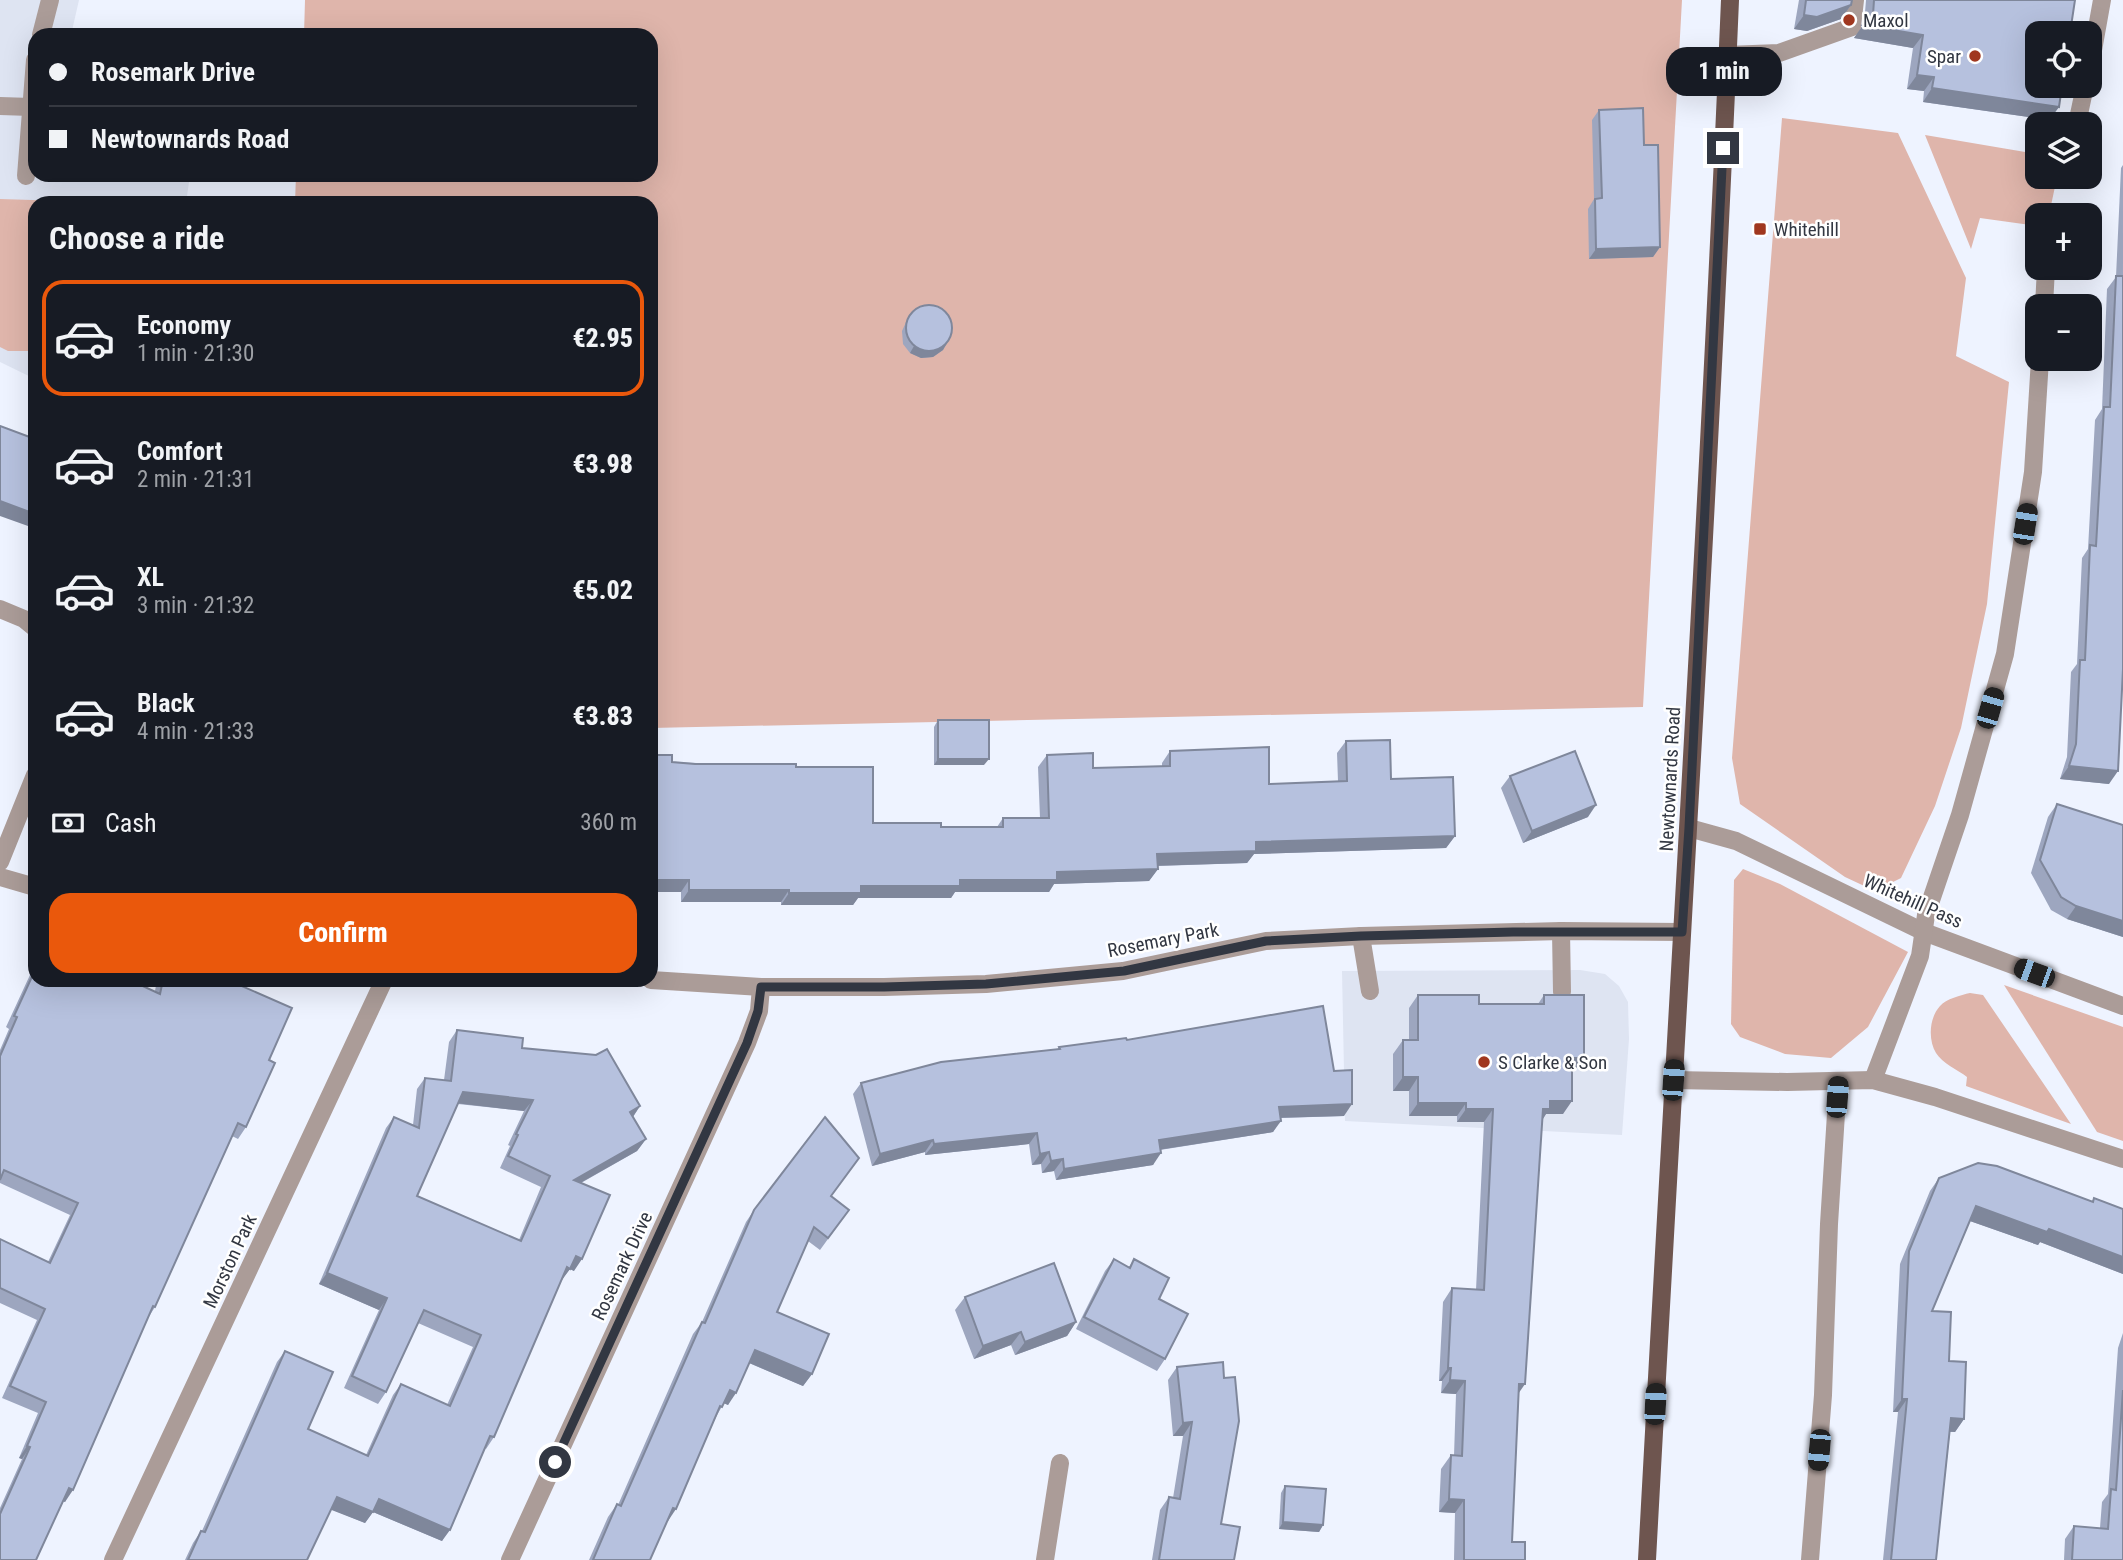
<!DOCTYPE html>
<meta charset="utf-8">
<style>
body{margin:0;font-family:"Roboto Condensed",sans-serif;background:#242831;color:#f1f3f6;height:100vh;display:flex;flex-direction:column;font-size:26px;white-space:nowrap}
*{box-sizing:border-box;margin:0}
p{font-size:23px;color:#9ea1a6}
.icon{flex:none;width:38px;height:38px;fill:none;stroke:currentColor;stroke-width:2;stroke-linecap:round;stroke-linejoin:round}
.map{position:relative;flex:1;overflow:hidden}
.details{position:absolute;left:28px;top:196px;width:630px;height:791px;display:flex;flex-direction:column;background:#171b24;border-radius:21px;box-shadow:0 7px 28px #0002}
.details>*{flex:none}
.guide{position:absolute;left:28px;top:28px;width:630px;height:154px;border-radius:21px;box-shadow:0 7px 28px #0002;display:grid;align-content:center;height:154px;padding:0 21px;background:#171b24}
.tools{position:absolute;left:2025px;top:21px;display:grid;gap:14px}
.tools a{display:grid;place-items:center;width:77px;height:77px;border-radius:14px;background:#171b24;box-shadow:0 7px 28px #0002;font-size:35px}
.end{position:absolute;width:32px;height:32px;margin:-16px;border:9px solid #323742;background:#fff;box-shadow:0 0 0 4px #fff}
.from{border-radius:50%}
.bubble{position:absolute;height:49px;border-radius:21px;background:#171b24;box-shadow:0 7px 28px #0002;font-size:23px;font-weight:800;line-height:49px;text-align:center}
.car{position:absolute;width:21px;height:42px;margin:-21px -10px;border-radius:9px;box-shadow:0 0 5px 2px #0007;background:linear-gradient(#222 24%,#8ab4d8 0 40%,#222 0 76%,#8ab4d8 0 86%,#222 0)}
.guide b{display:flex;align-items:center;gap:24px;height:66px;font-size:26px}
.guide b+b{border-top:2px solid #363941}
.guide i{width:18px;height:18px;background:#f1f3f6}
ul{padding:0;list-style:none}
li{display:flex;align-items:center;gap:21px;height:116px;margin:0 14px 10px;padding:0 7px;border:4px solid transparent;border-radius:21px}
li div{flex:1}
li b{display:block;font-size:26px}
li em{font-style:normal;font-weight:800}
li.active{border-color:#ea580c}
li>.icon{width:63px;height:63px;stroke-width:1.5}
h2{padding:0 21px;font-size:32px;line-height:84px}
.pay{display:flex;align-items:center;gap:18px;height:77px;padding:0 21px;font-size:26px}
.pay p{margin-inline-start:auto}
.action{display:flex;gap:14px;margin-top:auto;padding:14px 21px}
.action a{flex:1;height:80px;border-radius:21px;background:#ea580c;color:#fff;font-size:28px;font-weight:800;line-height:80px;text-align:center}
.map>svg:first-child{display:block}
.built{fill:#dee4f2}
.green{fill:#dfb5ab}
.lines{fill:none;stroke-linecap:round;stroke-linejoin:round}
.minor{stroke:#ab9c98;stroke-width:18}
.major{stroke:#6e554f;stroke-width:18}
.wall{fill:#9da6bf;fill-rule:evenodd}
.shaded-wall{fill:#7f879b}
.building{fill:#b6c1de;stroke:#7f879b;stroke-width:2;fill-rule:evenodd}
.route{stroke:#323742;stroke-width:9}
.poi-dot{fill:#a0371f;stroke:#fff;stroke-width:2.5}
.labels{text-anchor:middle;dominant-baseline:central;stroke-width:5;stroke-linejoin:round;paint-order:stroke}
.poi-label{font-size:19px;fill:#323742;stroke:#fff;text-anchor:start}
.street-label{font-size:19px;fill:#323742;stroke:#fff}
</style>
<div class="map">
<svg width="2123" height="1560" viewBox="0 0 2123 1560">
<rect width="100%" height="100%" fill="#eef3ff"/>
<!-- built -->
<g class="built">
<polygon points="0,0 79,0 71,35 35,35 35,175 190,175 186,203 35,203 35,379 0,362"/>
<polygon points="1580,970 1605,974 1619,986 1628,1002 1629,1039 1622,1135 1345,1121 1342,971"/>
</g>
<!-- green -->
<g class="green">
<polygon points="305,0 1682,0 1643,707 651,728 651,203 295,203 296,175 651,175 651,35 304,35"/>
<polygon points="1782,118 1898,133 1966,278 1956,356 2009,382 1987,604 1961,728 1935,806 1901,878 1875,891 1845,877 1740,804 1732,758"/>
<polygon points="1925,135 2037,154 2037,177 2057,177 2049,215 2037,215 2037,226 1980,218 1971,249"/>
<polygon points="0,199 65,201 68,203 35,203 35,351 8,351 0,347"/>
<polygon points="1743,869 1780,884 1908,952 1868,1027 1831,1058 1785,1054 1740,1037 1731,1024 1734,880"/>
<polygon points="2004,985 2123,1027 2123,1141 2097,1132"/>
<path d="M1970 993 1983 995 2071 1124 1966 1086 1967 1077C1958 1070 1942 1063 1936 1053 1928 1040 1929 1018 1940 1006 1946 999 1961 995 1970 993Z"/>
</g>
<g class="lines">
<!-- minor -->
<g class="minor">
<polyline points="41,35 50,0"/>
<polyline points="1727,55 1779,53 1852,27 1855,0"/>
<polyline points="2090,67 2102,0"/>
<polyline points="0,106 31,107"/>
<polyline points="2078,119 2085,86"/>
<polyline points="26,176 35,60"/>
<polyline points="2044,306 2046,268"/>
<polyline points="0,609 24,619 35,628"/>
<polyline points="1689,828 1736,841 1924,932 2123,1006"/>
<polyline points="0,862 35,775"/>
<polyline points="0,877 35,887"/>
<polyline points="1561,931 1562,992"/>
<polyline points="1361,936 1370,991"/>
<polyline points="651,980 761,987 884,987 986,984 1123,971 1266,941 1361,936 1561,931 1682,932"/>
<polyline points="1673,1080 1787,1082 1873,1080 1935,1097 2123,1159"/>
<polyline points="1873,1080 1920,956 1926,915 1960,815 2005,654 2033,472 2040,359"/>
<polyline points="113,1560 384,980"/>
<polyline points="510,1560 747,1043 759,1011 761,987"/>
<polyline points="1045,1560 1060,1463"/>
<polyline points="1810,1560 1823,1395 1829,1224 1838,1082"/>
</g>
<!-- major -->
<path class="major" d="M1647 1560C1675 1040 1708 520 1730 0"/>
</g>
<!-- wall -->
<g class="wall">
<polygon points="1799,0 1852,0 1851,5 1841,19 1807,31 1794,29"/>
<polygon points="1866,0 2075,0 2059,107 2049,120 1923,102 1924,91 1907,89 1913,48 1854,38 1864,25"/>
<polygon points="1599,110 1644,145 1660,247 1653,257 1589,259 1588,209 1594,199 1592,120"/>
<polygon points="2123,165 2123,669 2109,784 2060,779 2067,757 2071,672 2077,664 2082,558 2088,549 2095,420 2102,409 2107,289 2116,277 2121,168"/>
<polygon points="911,314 947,343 943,350 933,357 921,358 910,353 903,344 902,331 907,320"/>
<polygon points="938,720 984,765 934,765 934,727"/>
<polygon points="1346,741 1391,779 1455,836 1446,848 1254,854 1247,863 1158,866 1158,869 1149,881 1054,884 1049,892 955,892 951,898 858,898 853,905 781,905 781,902 681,902 681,892 651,892 672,762 796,767 873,823 941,827 997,827 1003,818 1040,818 1038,767 1047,755 1093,768 1162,766 1162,763 1170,751 1269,784 1338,781 1337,753"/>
<polygon points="1510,776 1588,817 1523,843 1501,788"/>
<polygon points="2057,804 2123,825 2123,937 2067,919 2051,910 2031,873 2048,817"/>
<polygon points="35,964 35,980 155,991 157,980 228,980 269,1060 246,1127 238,1139 232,1136 155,1307 148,1318 65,1502 63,1501 0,1560 0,1508 22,1459 19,1458 38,1413 2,1398 37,1320 0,1303 0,1239 48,1262 70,1215 0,1183 0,1050 9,1029 6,1027"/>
<polygon points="1418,995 1479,1004 1538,1004 1544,995 1574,1071 1572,1071 1563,1114 1546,1114 1542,1120 1519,1393 1512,1542 1525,1560 1454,1560 1455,1513 1439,1512 1441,1469 1451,1455 1454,1456 1456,1394 1441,1393 1442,1381 1439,1381 1443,1302 1452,1288 1476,1290 1484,1122 1457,1122 1457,1116 1409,1116 1409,1091 1393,1091 1393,1054 1403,1040 1409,1040 1409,1008"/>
<path d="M457 1030 522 1048 640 1106 633 1117 646 1139 637 1151 581 1183 574 1271 570 1269 561 1280 494 1437 486 1449 485 1448 442 1541 373 1512 365 1523 331 1509 307 1560H185L193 1543 201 1531H202L277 1362 285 1351 308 1429 366 1455 393 1395 401 1384 447 1405 473 1347 418 1323 386 1392 378 1404 344 1388 379 1310 319 1284 386 1128 394 1117 413 1125 417 1089 425 1078 444 1080 449 1042ZM458 1104 524 1111 508 1145 510 1146 500 1168 541 1187 519 1240 417 1196Z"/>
<polygon points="1127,1040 1334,1071 1344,1116 1281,1118 1273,1132 1160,1150 1153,1165 1056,1180 1054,1171 1042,1173 1041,1164 1032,1165 1029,1144 925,1155 925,1152 872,1166 853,1094 861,1083 1057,1050 1059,1047"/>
<polygon points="1939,1178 2092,1201 2094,1198 2123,1209 2123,1274 2040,1242 2038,1245 1970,1221 1932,1311 1949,1361 1964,1419 1955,1432 1950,1432 1936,1560 1883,1560 1898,1412 1893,1412 1900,1264 1930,1191"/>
<polygon points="831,1196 849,1210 820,1250 808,1241 777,1312 812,1374 803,1386 749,1363 728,1405 724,1403 717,1415 667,1521 650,1560 589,1560 608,1517 617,1504 618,1505 693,1334 702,1322 746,1222 754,1210"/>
<polygon points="1114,1259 1129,1267 1134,1259 1159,1299 1165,1359 1157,1371 1076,1329 1105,1271"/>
<polygon points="965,1297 1076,1322 1067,1336 1015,1355 1011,1345 974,1359 955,1310"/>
<polygon points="2123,1333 2123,1560 2064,1560 2065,1539 2074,1526 2100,1528 2102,1502 2108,1494 2118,1348"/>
<polygon points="1177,1367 1221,1524 1234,1560 1152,1560 1160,1510 1169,1497 1173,1498 1183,1436 1173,1436 1168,1380"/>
<polygon points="1285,1486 1323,1525 1319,1532 1279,1529 1281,1493"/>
</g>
<!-- shaded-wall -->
<g class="shaded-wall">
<polygon points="1851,5 1841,19 1807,31 1794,29 1804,15"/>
<polygon points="1863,25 1923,35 1913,48 1854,38"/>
<polygon points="1917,75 1934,77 1924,91 1907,89"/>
<polygon points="1932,88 2059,107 2049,120 1923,102"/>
<polygon points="1660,247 1653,257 1589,259 1596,249"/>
<polygon points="947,343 943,350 933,357 921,358 910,353 914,346"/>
<polygon points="0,501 35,514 35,516 28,526 0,516"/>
<polygon points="938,759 989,759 984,765 934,765"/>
<polygon points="2069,766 2118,771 2109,784 2060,779"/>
<polygon points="1596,805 1588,817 1523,843 1532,831"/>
<polygon points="1455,836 1446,848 1254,854 1247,863 1149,866 1157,854 1256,842"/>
<polygon points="1158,869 1149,881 1054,884 1049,892 955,892 951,898 858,898 853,905 781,905 789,893 861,886 960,880 1057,872"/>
<polygon points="651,880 689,880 681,892 651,892"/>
<polygon points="689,890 789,890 781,902 681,902"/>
<polygon points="2076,906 2123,921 2123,937 2067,919"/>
<polygon points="1572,1058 1584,1058 1574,1071 1563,1071"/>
<polygon points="1403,1077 1418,1077 1409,1091 1393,1091"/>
<polygon points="463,1092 533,1100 524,1111 455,1103"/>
<polygon points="1550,1101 1572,1101 1563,1114 1546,1114 1541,1122 1543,1109"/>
<polygon points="1418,1103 1466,1103 1457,1116 1409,1116"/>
<polygon points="1352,1104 1344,1116 1271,1118 1279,1107"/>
<polygon points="640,1106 632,1118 630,1112"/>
<polygon points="1466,1109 1493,1109 1484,1122 1457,1122"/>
<polygon points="1281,1121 1273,1132 1151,1151 1159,1140"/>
<polygon points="1037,1133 1029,1144 925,1155 934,1144"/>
<polygon points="646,1139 637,1151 566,1191 574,1180"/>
<polygon points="933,1140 925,1152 872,1166 880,1154"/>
<polygon points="1049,1152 1041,1164 1032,1165 1040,1154"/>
<polygon points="1161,1153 1153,1165 1056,1180 1064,1169"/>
<polygon points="1063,1159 1054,1171 1042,1173 1051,1161"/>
<polygon points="1976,1206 2049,1229 2123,1257 2123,1274 2040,1242 2038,1245 1967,1220"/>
<polygon points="576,1256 582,1259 574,1271 570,1269 562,1280 559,1279"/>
<polygon points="327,1273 387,1298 379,1310 319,1284"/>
<polygon points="1076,1322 1067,1336 1015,1355 1025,1342"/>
<polygon points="1021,1332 1011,1345 974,1359 983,1346"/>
<polygon points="755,1350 812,1374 803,1386 747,1362"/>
<polygon points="1448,1368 1451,1368 1442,1381 1439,1381"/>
<polygon points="1450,1380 1465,1381 1456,1394 1441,1393"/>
<polygon points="1519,1384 1525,1384 1516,1397"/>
<polygon points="730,1390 736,1393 728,1405 721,1402"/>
<polygon points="1902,1399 1907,1399 1898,1412 1893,1412"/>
<polygon points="1951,1418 1964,1419 1955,1432 1942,1431"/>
<polygon points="1192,1422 1183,1436 1173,1436 1183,1423"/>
<polygon points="27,1446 30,1447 22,1459 19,1458"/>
<polygon points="69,1488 73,1490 65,1502 61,1500"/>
<polygon points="337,1497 379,1499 450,1530 442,1541 373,1512 365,1523 329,1509"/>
<polygon points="1449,1499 1464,1500 1455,1513 1439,1512"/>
<polygon points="673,1508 676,1509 668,1521 664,1520"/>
<polygon points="1283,1522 1323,1525 1319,1532 1279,1529"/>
</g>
<!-- building -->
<g class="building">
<polygon points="1806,0 1852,0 1851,5 1817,17 1804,15"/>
<polygon points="1874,0 2075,0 2070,33 2037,33 2037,86 2062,86 2059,107 1932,88 1934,77 1917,75 1923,35 1863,25 1870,21 1873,15"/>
<polygon points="1643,108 1644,145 1658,145 1660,247 1596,249 1595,199 1602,198 1599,110"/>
<polygon points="2116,276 2123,276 2123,669 2118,771 2069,766 2076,744 2080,660 2085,660 2090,545 2096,546 2104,407 2110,407"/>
<circle cx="929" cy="328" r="23"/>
<polygon points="0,426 35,439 35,514 0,501"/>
<rect x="938" y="720" width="51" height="39"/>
<polygon points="1390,740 1391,779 1453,777 1455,836 1256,842 1256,851 1157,854 1158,869 1057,872 1057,880 960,880 960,886 861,886 861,893 789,893 789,890 689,890 689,880 651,880 651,755 672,755 672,762 695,764 796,764 796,767 873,767 873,823 941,823 941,827 1003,827 1003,818 1049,818 1047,755 1093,753 1093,768 1170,766 1170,751 1269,747 1269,784 1347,781 1346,741"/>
<polygon points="1575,751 1596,805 1532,831 1510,776"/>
<polygon points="2057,804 2123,825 2123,921 2076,906 2061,897 2040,860"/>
<polygon points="35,970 35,980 125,980 131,983 132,981 160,994 163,980 228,980 292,1008 269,1060 275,1063 246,1127 238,1123 155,1307 153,1306 73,1490 69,1488 36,1560 0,1560 0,1514 30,1447 27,1446 46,1402 10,1386 45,1309 0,1288 0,1239 50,1263 78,1203 4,1170 0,1180 0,1056 17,1017 14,1016"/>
<polygon points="1418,995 1479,995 1479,1004 1544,1004 1544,995 1584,995 1584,1058 1572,1058 1572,1101 1550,1101 1550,1109 1543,1109 1525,1384 1519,1384 1512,1542 1525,1542 1525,1560 1464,1560 1464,1500 1449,1499 1451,1455 1462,1456 1465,1381 1450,1380 1451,1368 1448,1368 1452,1288 1484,1290 1493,1109 1466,1109 1466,1103 1418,1103 1418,1077 1403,1077 1403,1040 1418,1040"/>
<polygon points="1323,1006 1334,1071 1352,1070 1352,1104 1279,1107 1281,1121 1159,1140 1161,1153 1064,1169 1063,1159 1051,1161 1049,1152 1040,1154 1037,1133 934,1144 933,1140 880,1154 861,1083 941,1062 1060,1049 1059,1047 1126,1038 1127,1040"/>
<path d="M457 1030 523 1038 522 1048 596 1055 607 1049 640 1106 630 1112 646 1139 574 1180 610 1195 582 1259 576 1256 570 1269 567 1267 494 1437 490 1436 450 1530 379 1499 373 1512 337 1497 307 1560H188L201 1531 205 1532 285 1351 333 1372 308 1429 368 1456 401 1384 450 1406 481 1335 424 1310 386 1392 352 1376 387 1298 327 1273 394 1117 419 1128 425 1078 451 1081ZM463 1092 533 1100 516 1134 518 1135 508 1156 550 1176 521 1241 417 1196Z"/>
<polygon points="825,1117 859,1158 831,1196 849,1210 828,1238 814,1227 777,1312 829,1334 812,1374 755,1350 736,1393 730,1390 722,1407 720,1406 676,1509 673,1508 650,1560 593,1560 617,1504 621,1506 702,1322 705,1323 754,1210"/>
<polygon points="1978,1163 1997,1166 2093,1202 2094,1198 2123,1209 2123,1257 2049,1229 2047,1232 1976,1206 1932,1311 1951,1312 1949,1361 1966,1362 1964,1419 1951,1418 1936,1560 1891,1560 1907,1399 1902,1399 1909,1251 1939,1178"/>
<polygon points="1114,1259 1130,1268 1134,1259 1169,1278 1159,1299 1188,1314 1165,1359 1084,1317"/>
<polygon points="1054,1263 1076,1322 1025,1342 1021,1332 983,1346 965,1297"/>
<polygon points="1223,1362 1224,1378 1235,1377 1239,1421 1221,1524 1240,1527 1234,1560 1159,1560 1169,1497 1180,1499 1192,1422 1183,1423 1177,1367"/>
<polygon points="2123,1390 2123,1560 2072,1560 2074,1526 2108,1529 2111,1489 2116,1490"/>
<polygon points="1285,1486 1326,1489 1323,1525 1283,1522"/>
</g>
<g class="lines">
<!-- route -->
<polyline class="route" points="555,1462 747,1043 758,1011 761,987 884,987 986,984 1124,971 1266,941 1361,936 1513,932 1682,932 1689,828 1723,148"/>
</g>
<!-- markers -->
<g class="poi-dot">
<circle cx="1849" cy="20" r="7"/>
<circle cx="1975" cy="56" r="7"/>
<rect x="1753" y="222" width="14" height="14" rx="3.5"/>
<circle cx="1484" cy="1062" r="7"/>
</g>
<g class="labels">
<!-- poi labels -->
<g class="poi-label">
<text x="1863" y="20">Maxol</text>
<text x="1961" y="56" text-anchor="end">Spar</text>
<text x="1774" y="229">Whitehill</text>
<text x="1498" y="1062">S Clarke &amp; Son</text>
</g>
<!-- street labels -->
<g class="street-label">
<text transform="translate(1670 779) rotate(-87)">Newtownards Road</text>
<text transform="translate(1913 901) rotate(24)">Whitehill Pass</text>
<text transform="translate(1163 940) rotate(-11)">Rosemary Park</text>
<text transform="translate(230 1261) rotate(-65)">Morston Park</text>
<text transform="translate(622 1266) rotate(-65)">Rosemark Drive</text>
</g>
</g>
</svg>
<div class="tools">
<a><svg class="icon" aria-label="locate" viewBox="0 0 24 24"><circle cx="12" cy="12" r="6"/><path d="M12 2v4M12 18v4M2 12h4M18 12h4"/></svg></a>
<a><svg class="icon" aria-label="layers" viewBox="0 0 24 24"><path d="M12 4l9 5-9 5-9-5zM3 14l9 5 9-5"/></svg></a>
<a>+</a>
<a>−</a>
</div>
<i class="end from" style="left:555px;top:1462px"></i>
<i class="end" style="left:1723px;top:148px"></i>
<div class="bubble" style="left:1666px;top:47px;width:116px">1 min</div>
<i class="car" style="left:2025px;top:524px;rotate:9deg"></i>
<i class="car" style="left:1990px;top:708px;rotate:16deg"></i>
<i class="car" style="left:2034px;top:973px;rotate:290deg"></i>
<i class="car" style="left:1673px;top:1080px;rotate:4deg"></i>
<i class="car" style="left:1837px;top:1097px;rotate:4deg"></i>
<i class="car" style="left:1655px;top:1404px;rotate:3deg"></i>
<i class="car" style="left:1819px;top:1450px;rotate:185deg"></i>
<div class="guide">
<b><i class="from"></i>Rosemark Drive</b>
<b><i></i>Newtownards Road</b>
</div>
<section class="details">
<h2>Choose a ride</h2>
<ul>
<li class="active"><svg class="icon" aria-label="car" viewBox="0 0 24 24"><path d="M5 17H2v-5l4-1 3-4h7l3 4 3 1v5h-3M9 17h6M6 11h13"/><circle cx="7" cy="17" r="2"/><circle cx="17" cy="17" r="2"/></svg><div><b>Economy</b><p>1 min · 21:30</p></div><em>€2.95</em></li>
<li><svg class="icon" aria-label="car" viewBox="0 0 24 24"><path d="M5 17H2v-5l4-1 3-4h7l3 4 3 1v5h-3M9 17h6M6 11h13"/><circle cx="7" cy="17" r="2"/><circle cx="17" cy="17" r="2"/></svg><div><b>Comfort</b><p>2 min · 21:31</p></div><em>€3.98</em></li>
<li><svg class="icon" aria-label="car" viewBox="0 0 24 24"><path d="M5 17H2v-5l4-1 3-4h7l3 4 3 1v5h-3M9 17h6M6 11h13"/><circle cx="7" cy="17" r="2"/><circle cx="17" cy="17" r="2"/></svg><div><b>XL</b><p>3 min · 21:32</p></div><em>€5.02</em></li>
<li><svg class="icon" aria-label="car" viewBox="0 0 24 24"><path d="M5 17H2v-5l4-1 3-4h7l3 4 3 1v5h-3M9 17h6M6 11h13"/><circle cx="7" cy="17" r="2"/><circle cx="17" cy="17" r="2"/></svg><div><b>Black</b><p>4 min · 21:33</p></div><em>€3.83</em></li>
</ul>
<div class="pay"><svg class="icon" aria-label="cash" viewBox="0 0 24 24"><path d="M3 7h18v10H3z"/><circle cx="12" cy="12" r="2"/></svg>Cash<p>360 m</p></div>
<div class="action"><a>Confirm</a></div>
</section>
</div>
